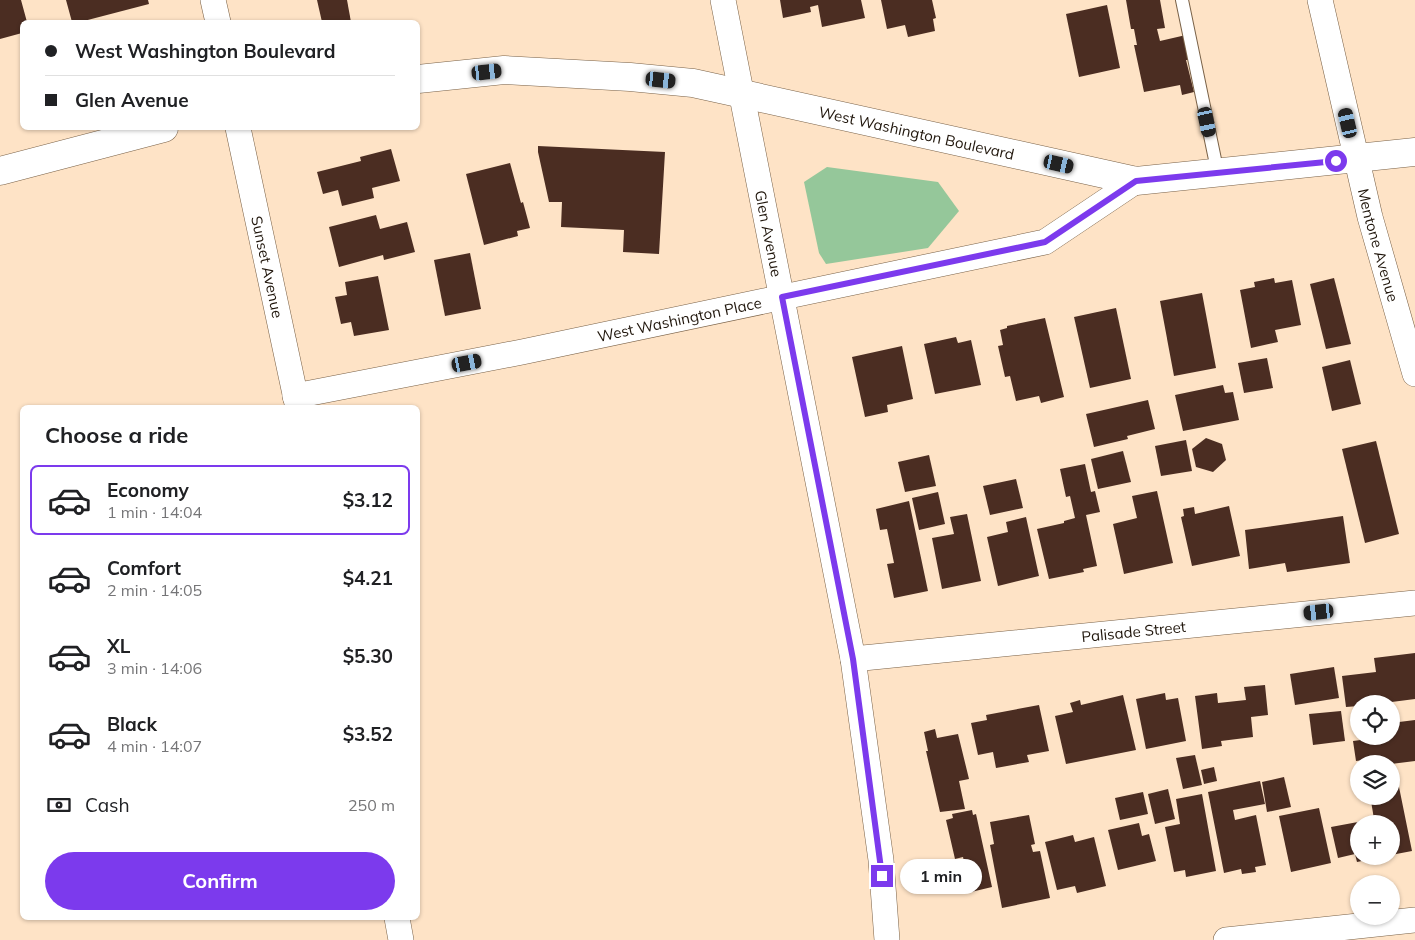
<!DOCTYPE html>
<meta charset="utf-8">
<style>
body{margin:0;font-family:Mulish,sans-serif;background:#f6f6f6;color:#202124;height:100vh;display:flex;flex-direction:column;font-size:19px;white-space:nowrap}
*{box-sizing:border-box;margin:0}
p{font-size:16px;color:#757577}
.icon{flex:none;width:28px;height:28px;fill:none;stroke:currentColor;stroke-width:2;stroke-linecap:round;stroke-linejoin:round}
.map{position:relative;flex:1;overflow:hidden}
.side{position:absolute;left:20px;top:405px;width:400px;height:515px;display:flex;flex-direction:column;background:#fff;border-radius:8px;box-shadow:0 1px 4px #0004}
.side>*{flex:none}
.banner{position:absolute;left:20px;top:20px;width:400px;height:110px;border-radius:8px;box-shadow:0 1px 4px #0004;display:grid;align-content:center;height:110px;padding:0 25px;background:#fff}
.buttons{position:absolute;left:1350px;top:695px;display:grid;gap:10px}
.buttons a{display:grid;place-items:center;width:50px;height:50px;border-radius:50%;background:#fff;box-shadow:0 1px 4px #0004;font-size:25px}
.end{position:absolute;width:22px;height:22px;margin:-11px;border:6px solid #7c3aed;background:#fff;box-shadow:0 0 0 2px #fff}
.from{border-radius:50%}
.bubble{position:absolute;height:35px;border-radius:18px;background:#fff;box-shadow:0 1px 4px #0004;font-size:16px;font-weight:700;line-height:35px;text-align:center}
.car{position:absolute;width:15px;height:30px;margin:-15px -8px;border-radius:6px;box-shadow:0 0 4px 1px #0007;background:linear-gradient(#222 24%,#8ab4d8 0 40%,#222 0 76%,#8ab4d8 0 86%,#222 0)}
.banner b{display:flex;align-items:center;gap:18px;height:48px;font-size:19px}
.banner b+b{border-top:1px solid #e0e0e0}
.banner i{width:12px;height:12px;background:#202124}
ul{padding:0;list-style:none}
li{display:flex;align-items:center;gap:15px;height:70px;margin:0 10px 8px;padding:0 15px;border:2px solid transparent;border-radius:8px}
li div{flex:1}
li b{display:block;font-size:19px}
li em{font-style:normal;font-weight:700}
li.active{border-color:#7c3aed}
li>.icon{width:45px;height:45px;stroke-width:1.5}
h2{padding:0 25px;font-size:22px;line-height:60px}
.pay{display:flex;align-items:center;gap:12px;height:55px;padding:0 25px;font-size:19px}
.pay p{margin-inline-start:auto}
.primary-button{display:flex;gap:10px;margin-top:auto;padding:10px 25px}
.primary-button a{flex:1;height:58px;border-radius:30px;background:#7c3aed;color:#fff;font-size:20px;font-weight:700;line-height:58px;text-align:center}
.map>svg:first-child{display:block}
.green{fill:#95c79a}
.building{fill:#4b2d22}
.lines{fill:none;stroke-linecap:round;stroke-linejoin:round}
.lane-casing{stroke:#796147;stroke-width:14}
.street-casing{stroke:#796147;stroke-width:26}
.secondary-casing{stroke:#796147;stroke-width:29}
.lane{stroke:#fff;stroke-width:12}
.street{stroke:#fff;stroke-width:25}
.secondary{stroke:#fff;stroke-width:28}
.route{stroke:#7c3aed;stroke-width:6}
.labels{text-anchor:middle;dominant-baseline:central;stroke-width:5;stroke-linejoin:round;paint-order:stroke}
.street-label{font-size:15px;fill:#20160c;stroke:#fee3c6}
</style>
<div class="map">
<svg width="1415" height="940" viewBox="0 0 1415 940">
<rect width="100%" height="100%" fill="#fee3c6"/>
<!-- green -->
<polygon class="green" points="827,167 938,182 959,211 928,248 826,264 819,253 804,182"/>
<!-- building -->
<g class="building">
<polygon points="0,0 21,0 27,22 22,22 22,33 0,39"/>
<polygon points="66,0 148,0 149,4 80,22 72,22"/>
<polygon points="317,0 347,0 351,22 322,22"/>
<polygon points="780,0 861,0 865,18 822,27 818,5 810,7 811,12 783,18"/>
<polygon points="881,0 932,0 936,18 933,19 935,31 908,37 905,25 887,29"/>
<polygon points="1126,0 1160,0 1165,28 1157,29 1160,41 1186,35 1190,60 1186,60 1194,92 1182,95 1180,85 1144,92 1134,45 1137,45 1134,29 1131,29"/>
<polygon points="1107,5 1120,68 1079,77 1066,14"/>
<polygon points="538,146 665,152 659,254 623,252 624,230 561,227 562,202 549,202 538,152"/>
<polygon points="391,149 400,181 372,188 374,198 342,206 338,190 323,194 317,172 361,161 360,157"/>
<polygon points="510,163 521,203 523,202 530,228 517,231 518,236 484,245 466,174"/>
<polygon points="376,215 380,229 407,222 415,252 384,260 383,255 339,267 329,227"/>
<polygon points="470,253 481,309 445,316 434,260"/>
<polygon points="378,276 389,330 354,336 351,322 341,324 335,297 347,295 345,282"/>
<polygon points="1274,278 1275,283 1292,280 1301,325 1275,330 1278,342 1251,348 1240,290 1255,287 1254,282"/>
<polygon points="1334,278 1351,344 1326,349 1310,284"/>
<polygon points="1202,293 1216,368 1174,376 1160,301"/>
<polygon points="1116,308 1131,379 1090,388 1074,317"/>
<polygon points="1045,318 1064,397 1041,403 1039,396 1016,401 1010,376 1005,377 998,346 1003,345 1000,330 1007,328 1007,326"/>
<polygon points="956,337 958,343 971,340 981,385 935,394 924,344"/>
<polygon points="902,346 913,399 887,405 888,412 865,417 852,357"/>
<polygon points="1267,358 1273,388 1244,393 1238,363"/>
<polygon points="1350,360 1361,404 1332,411 1322,367"/>
<polygon points="1223,385 1225,393 1233,392 1239,420 1183,431 1175,395"/>
<polygon points="1148,400 1155,429 1127,436 1128,439 1094,447 1086,414"/>
<polygon points="1206,438 1222,444 1226,460 1213,472 1196,467 1192,449"/>
<polygon points="1186,440 1192,471 1161,476 1155,446"/>
<polygon points="1376,441 1399,534 1365,543 1342,449"/>
<polygon points="1123,451 1131,482 1098,489 1091,459"/>
<polygon points="929,455 936,486 905,492 898,462"/>
<polygon points="1085,464 1091,492 1095,491 1100,512 1086,515 1097,566 1083,569 1084,572 1049,579 1037,529 1064,523 1064,521 1075,518 1070,496 1066,497 1060,469"/>
<polygon points="1016,479 1023,508 990,515 983,486"/>
<polygon points="1157,491 1173,563 1124,574 1113,524 1137,518 1132,496"/>
<polygon points="938,492 945,524 919,530 912,498"/>
<polygon points="909,501 928,591 894,598 887,564 894,563 887,529 880,530 876,509"/>
<polygon points="1229,506 1240,556 1192,566 1181,517 1184,516 1183,509 1194,507 1195,514"/>
<polygon points="967,514 981,581 942,589 932,538 954,534 950,517"/>
<polygon points="1343,516 1350,563 1287,572 1285,563 1249,569 1245,530"/>
<polygon points="1026,517 1039,576 998,586 987,537 1008,532 1006,522"/>
<polygon points="1415,653 1415,699 1376,704 1359,704 1359,706 1346,707 1342,676 1376,672 1374,658"/>
<polygon points="1334,667 1339,698 1295,705 1290,674"/>
<polygon points="1265,685 1268,715 1251,717 1253,737 1221,741 1222,746 1202,749 1195,696 1217,693 1218,703 1246,700 1244,687"/>
<polygon points="1165,693 1166,700 1178,698 1186,741 1146,749 1136,699"/>
<polygon points="1123,695 1136,750 1066,764 1055,716 1073,712 1070,703 1080,700 1081,705"/>
<polygon points="1039,705 1049,751 1027,755 1029,762 996,768 993,752 978,755 971,723 987,720 986,715"/>
<polygon points="1341,711 1345,741 1313,745 1309,714"/>
<polygon points="1415,720 1415,761 1391,764 1378,764 1378,758 1356,761 1353,741 1376,738 1376,736 1391,736 1391,723"/>
<polygon points="935,729 937,738 958,734 969,779 959,781 965,809 940,812 926,751 928,751 924,732"/>
<polygon points="1195,755 1202,785 1183,789 1176,758"/>
<polygon points="1214,767 1217,781 1204,784 1201,770"/>
<polygon points="1284,777 1291,807 1267,812 1262,782"/>
<polygon points="1260,781 1265,804 1233,810 1235,820 1256,815 1266,865 1255,867 1256,872 1242,874 1241,869 1224,873 1208,792"/>
<polygon points="1398,782 1412,851 1391,855 1391,824 1359,824 1359,856 1381,857 1357,862 1355,854 1338,858 1331,827 1374,819 1371,801 1378,800 1377,796 1391,796 1391,783"/>
<polygon points="1168,789 1175,819 1155,824 1148,794"/>
<polygon points="1143,792 1148,814 1120,820 1115,798"/>
<polygon points="1202,794 1216,871 1186,877 1185,870 1174,872 1165,827 1180,824 1176,799"/>
<polygon points="1319,808 1331,863 1291,872 1279,816"/>
<polygon points="972,810 973,815 976,814 992,887 971,892 963,857 955,859 946,820 953,818 952,814"/>
<polygon points="1029,815 1035,844 1031,845 1033,852 1040,851 1050,898 1002,908 990,845 994,844 990,822"/>
<polygon points="1139,823 1142,836 1149,834 1156,861 1118,870 1108,830"/>
<polygon points="1073,835 1075,842 1094,837 1106,886 1077,893 1075,886 1057,890 1045,842"/>
</g>
<g class="lines">
<!-- lane casing -->
<g class="lane-casing">
<polyline id="lane" points="1182,0 1218,174"/>
</g>
<!-- street casing -->
<g class="street-casing">
<g id="street">
<polyline points="213,0 218,22"/>
<path id="s1" d="M723 0 853 659 881 860 887 940"/>
<path id="s2" d="M1320 0 1370 217 1415 374"/>
<path id="s3" d="M238 128 298 408"/>
<path id="s4" d="M295 396 522 352 1045 242 1136 181"/>
<path id="s5" d="M853 659 1415 603"/>
<polyline points="397,918 401,940"/>
<polyline points="1226,940 1415,920"/>
</g>
</g>
<!-- secondary casing -->
<g class="secondary-casing">
<g id="secondary">
<path id="s6" d="M418 79 504 70 630 77 693 83 1136 181 1415 152"/>
<polyline points="0,171 164,128"/>
</g>
</g>
<!-- lane -->
<use href="#lane" class="lane"/>
<!-- street -->
<use href="#street" class="street"/>
<!-- secondary -->
<use href="#secondary" class="secondary"/>
</g>
<g class="lines">
<!-- route -->
<polyline class="route" points="882,876 853,659 782,297 1045,242 1136,181 1336,161"/>
</g>
<g class="labels">
<!-- street labels -->
<g class="street-label">
<text stroke="none"><textPath href="#s6" startOffset="505">West Washington Boulevard</textPath></text>
<text stroke="none"><textPath href="#s1" startOffset="238">Glen Avenue</textPath></text>
<text stroke="none"><textPath href="#s2" startOffset="252">Mentone Avenue</textPath></text>
<text stroke="none"><textPath href="#s3" startOffset="142">Sunset Avenue</textPath></text>
<text stroke="none"><textPath href="#s4" startOffset="392">West Washington Place</textPath></text>
<text stroke="none"><textPath href="#s5" startOffset="282">Palisade Street</textPath></text>
</g>
</g>
</svg>
<div class="buttons">
<a><svg class="icon" aria-label="locate" viewBox="0 0 24 24"><circle cx="12" cy="12" r="6"/><path d="M12 2v4M12 18v4M2 12h4M18 12h4"/></svg></a>
<a><svg class="icon" aria-label="layers" viewBox="0 0 24 24"><path d="M12 4l9 5-9 5-9-5zM3 14l9 5 9-5"/></svg></a>
<a>+</a>
<a>−</a>
</div>
<i class="end from" style="left:1336px;top:161px"></i>
<i class="end" style="left:882px;top:876px"></i>
<div class="bubble" style="left:900px;top:859px;width:82px">1 min</div>
<i class="car" style="left:487px;top:72px;rotate:84deg"></i>
<i class="car" style="left:661px;top:80px;rotate:96deg"></i>
<i class="car" style="left:1207px;top:122px;rotate:168deg"></i>
<i class="car" style="left:1348px;top:123px;rotate:347deg"></i>
<i class="car" style="left:1059px;top:164px;rotate:103deg"></i>
<i class="car" style="left:467px;top:363px;rotate:79deg"></i>
<i class="car" style="left:1319px;top:612px;rotate:264deg"></i>
<div class="banner">
<b><i class="from"></i>West Washington Boulevard</b>
<b><i></i>Glen Avenue</b>
</div>
<section class="side">
<h2>Choose a ride</h2>
<ul>
<li class="active"><svg class="icon" aria-label="car" viewBox="0 0 24 24"><path d="M5 17H2v-5l4-1 3-4h7l3 4 3 1v5h-3M9 17h6M6 11h13"/><circle cx="7" cy="17" r="2"/><circle cx="17" cy="17" r="2"/></svg><div><b>Economy</b><p>1 min · 14:04</p></div><em>$3.12</em></li>
<li><svg class="icon" aria-label="car" viewBox="0 0 24 24"><path d="M5 17H2v-5l4-1 3-4h7l3 4 3 1v5h-3M9 17h6M6 11h13"/><circle cx="7" cy="17" r="2"/><circle cx="17" cy="17" r="2"/></svg><div><b>Comfort</b><p>2 min · 14:05</p></div><em>$4.21</em></li>
<li><svg class="icon" aria-label="car" viewBox="0 0 24 24"><path d="M5 17H2v-5l4-1 3-4h7l3 4 3 1v5h-3M9 17h6M6 11h13"/><circle cx="7" cy="17" r="2"/><circle cx="17" cy="17" r="2"/></svg><div><b>XL</b><p>3 min · 14:06</p></div><em>$5.30</em></li>
<li><svg class="icon" aria-label="car" viewBox="0 0 24 24"><path d="M5 17H2v-5l4-1 3-4h7l3 4 3 1v5h-3M9 17h6M6 11h13"/><circle cx="7" cy="17" r="2"/><circle cx="17" cy="17" r="2"/></svg><div><b>Black</b><p>4 min · 14:07</p></div><em>$3.52</em></li>
</ul>
<div class="pay"><svg class="icon" aria-label="cash" viewBox="0 0 24 24"><path d="M3 7h18v10H3z"/><circle cx="12" cy="12" r="2"/></svg>Cash<p>250 m</p></div>
<div class="primary-button"><a>Confirm</a></div>
</section>
</div>
